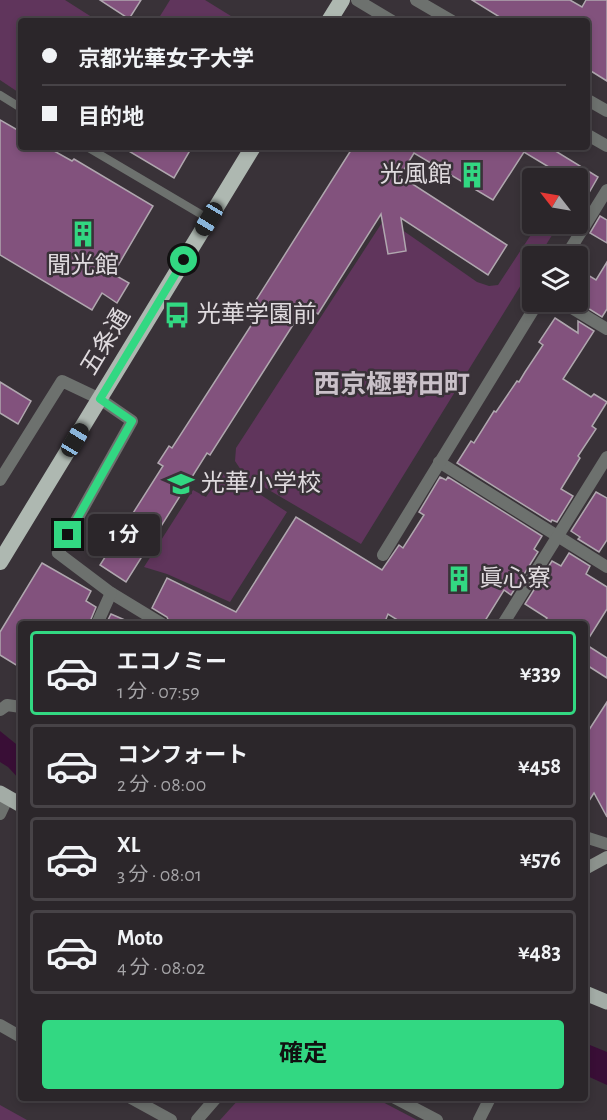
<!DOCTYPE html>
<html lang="ja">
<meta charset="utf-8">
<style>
body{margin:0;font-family:"Alegreya Sans","Noto Sans JP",sans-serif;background:#373236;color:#f1f3f6;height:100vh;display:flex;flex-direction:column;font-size:22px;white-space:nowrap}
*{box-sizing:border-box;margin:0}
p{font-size:20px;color:#a6a5a8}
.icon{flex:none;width:33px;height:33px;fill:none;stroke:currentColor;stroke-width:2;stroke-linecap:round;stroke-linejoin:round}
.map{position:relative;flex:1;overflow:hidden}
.panel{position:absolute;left:18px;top:621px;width:570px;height:480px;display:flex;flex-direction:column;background:#2b262a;border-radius:6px;box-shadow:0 3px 9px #0003,0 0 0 2px #474347}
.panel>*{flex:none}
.top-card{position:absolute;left:18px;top:18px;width:572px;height:132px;border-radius:6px;box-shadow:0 3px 9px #0003,0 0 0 2px #474347;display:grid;align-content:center;height:132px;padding:0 24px;background:#2b262a}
.needle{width:39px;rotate:301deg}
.fabs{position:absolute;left:522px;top:168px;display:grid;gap:12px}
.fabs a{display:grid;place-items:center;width:66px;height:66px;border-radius:6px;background:#2b262a;box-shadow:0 3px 9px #0003,0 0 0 2px #474347;font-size:30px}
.end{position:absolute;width:27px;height:27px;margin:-14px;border:8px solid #32d882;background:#111;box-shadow:0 0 0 3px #111}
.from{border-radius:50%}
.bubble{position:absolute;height:42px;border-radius:6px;background:#2b262a;box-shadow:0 3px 9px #0003,0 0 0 2px #474347;font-size:20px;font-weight:700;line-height:42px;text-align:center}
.car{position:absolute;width:18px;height:36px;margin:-18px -9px;border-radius:8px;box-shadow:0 0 4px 2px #0007;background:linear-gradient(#222 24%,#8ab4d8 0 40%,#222 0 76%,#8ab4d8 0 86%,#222 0)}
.top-card b{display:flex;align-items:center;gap:21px;height:57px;font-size:22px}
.top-card b+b{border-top:2px solid #474347}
.top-card i{width:15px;height:15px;background:#f1f3f6}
ul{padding:10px 0 0;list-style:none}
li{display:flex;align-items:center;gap:18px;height:84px;margin:0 12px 9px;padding:0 12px;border:3px solid #474347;border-radius:6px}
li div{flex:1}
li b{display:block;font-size:22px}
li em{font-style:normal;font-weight:700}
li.selected{border-color:#32d882}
li>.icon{width:54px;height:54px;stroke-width:1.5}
.cta{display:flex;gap:12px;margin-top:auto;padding:12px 24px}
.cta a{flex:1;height:69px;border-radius:6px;background:#32d882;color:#111;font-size:24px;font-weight:700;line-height:69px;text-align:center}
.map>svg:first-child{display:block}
.green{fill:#60355c}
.water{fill:#390e36}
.building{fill:#82527d;stroke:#b0a7af;stroke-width:1.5}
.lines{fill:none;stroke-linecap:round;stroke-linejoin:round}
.service{stroke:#6d716e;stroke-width:8}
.minor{stroke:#6d716e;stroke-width:12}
.tertiary{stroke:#6d716e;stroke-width:12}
.secondary{stroke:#8c928d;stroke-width:12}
.primary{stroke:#a3aca6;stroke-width:15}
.trunk{stroke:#aeb8b1;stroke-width:16}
.route{stroke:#32d882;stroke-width:8}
.labels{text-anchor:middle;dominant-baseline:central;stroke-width:5;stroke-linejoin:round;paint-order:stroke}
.poi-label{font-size:24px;fill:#dfdade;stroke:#393238;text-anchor:start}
.street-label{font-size:24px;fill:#dfdade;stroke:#393238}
.neighbourhood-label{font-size:26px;font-weight:bold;fill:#cac1c9;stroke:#393238}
</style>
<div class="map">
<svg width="607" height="1120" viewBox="0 0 607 1120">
<rect width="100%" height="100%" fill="#393238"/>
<!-- green -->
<g class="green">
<polygon points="0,0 65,0 98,21 21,21 21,94 0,80"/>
<polygon points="170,0 205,0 239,21 157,21"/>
<polygon points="385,218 477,282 489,286 498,285 538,224 559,224 539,256 532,256 532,267 361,544 245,476 235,461 236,448"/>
<polygon points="224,471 287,512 230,602 167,574 144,567 193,490 206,497"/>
<polygon points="240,1098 375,1098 417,1120 220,1120"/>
<polygon points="0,1105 27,1120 0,1120"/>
</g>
<!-- water -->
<g class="water">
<polygon points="0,731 21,748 21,781 8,767 0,762"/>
<polygon points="585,1043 607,1052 607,1085 585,1075"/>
</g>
<!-- building -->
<g class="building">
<polygon points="100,0 141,0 129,19"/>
<polygon points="472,0 570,0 582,7 586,0 607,0 607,81 586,68 586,21 506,21"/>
<polygon points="0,120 21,132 21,147 47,147 72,161 74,159 153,206 113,274 129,283 117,303 102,293 92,310 0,255"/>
<polygon points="122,147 192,147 174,178"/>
<polygon points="353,147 549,147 598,177 582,205 586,208 578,222 578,178 567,178 524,152 493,200 414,153 400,176 507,245 488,275 401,218 406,251 388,254 381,214 318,314 305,306 210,455 207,453 126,582 100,565 163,466 158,463 169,446 172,448 254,321 246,316"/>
<polygon points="600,216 607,220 607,243 590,233"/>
<polygon points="607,262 607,309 602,317 578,302 578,269 596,280"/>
<polygon points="555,318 578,333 578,321 594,331 563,379 591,397 594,394 607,402 592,426 596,429 578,456 580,458 561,489 573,496 557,522 552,520 551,522 457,463 471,441 474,443 494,411 496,412 517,381 519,382 525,372 543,345 539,342"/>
<polygon points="0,382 31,401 18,424 0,413"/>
<polygon points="440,477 446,480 448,477 542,536 534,549 538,552 511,595 504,590 483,624 404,624 388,614 384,624 170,624 167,617 152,608 167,578 236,612 296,517 382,570 399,545 403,548 424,515 419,512"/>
<polygon points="596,492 607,498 607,540 599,552 578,539 580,537 571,531"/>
<polygon points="569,553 590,566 586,574 607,587 607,609 585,644 607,658 607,678 585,664 585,624 543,624 547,618 525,604 552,561 561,566"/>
<polygon points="42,563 91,591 86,601 96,607 89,624 21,624 21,668 0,655 0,632"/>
<polygon points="111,614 134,624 106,624"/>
<polygon points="607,702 607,817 594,793 585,807 585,736"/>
</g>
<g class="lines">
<!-- service -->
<g class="service">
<polyline points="0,95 21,108"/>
<polyline points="87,147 209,219"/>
</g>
<!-- minor -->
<g class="minor">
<polyline points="566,256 607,190"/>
<polyline points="562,302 607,329"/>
<polyline points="439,462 607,567"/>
<polyline points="0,480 62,381 100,399 132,421 58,553 111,593 162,624"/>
<polyline points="383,555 538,302"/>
<polyline points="97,624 111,593"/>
<polyline points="503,624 607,457"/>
<polyline points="0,710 7,705 21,707"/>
<polyline points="0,814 8,797"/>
<polyline points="585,837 607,844"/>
<polyline points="0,1025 21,1037"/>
<polyline points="131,1098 171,1120"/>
<polyline points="395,1098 437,1120"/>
<polyline points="197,1120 216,1098"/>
<polyline points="479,1120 490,1098"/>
</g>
<!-- tertiary -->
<g class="tertiary">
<polyline points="357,0 392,21"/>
<polyline points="416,0 452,21"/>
<polyline points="586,99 607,111"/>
<polyline points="586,134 607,146"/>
</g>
<!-- secondary -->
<polyline class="secondary" points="585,869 607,857"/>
<!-- primary -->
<g class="primary">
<polyline points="0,793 21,805"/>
<polyline points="585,993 607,1002"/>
</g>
<!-- trunk -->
<g class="trunk">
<polyline points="329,21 342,0"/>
<polyline points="0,562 253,147"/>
</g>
</g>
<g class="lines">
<!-- route -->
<polyline class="route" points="68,535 132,421 100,399 184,260"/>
</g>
<!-- icons -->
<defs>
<g id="building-bare" transform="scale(2.07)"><path d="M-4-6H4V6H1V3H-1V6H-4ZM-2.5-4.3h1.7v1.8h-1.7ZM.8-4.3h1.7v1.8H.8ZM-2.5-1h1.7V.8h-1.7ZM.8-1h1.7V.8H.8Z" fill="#32d882" stroke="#393238" stroke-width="2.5" paint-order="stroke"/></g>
<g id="bus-bare" transform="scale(2.07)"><path d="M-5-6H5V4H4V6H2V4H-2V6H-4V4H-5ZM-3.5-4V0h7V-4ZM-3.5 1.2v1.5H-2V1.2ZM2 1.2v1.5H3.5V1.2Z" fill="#32d882" stroke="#393238" stroke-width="2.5" paint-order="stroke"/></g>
<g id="school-bare" transform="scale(2.07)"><path d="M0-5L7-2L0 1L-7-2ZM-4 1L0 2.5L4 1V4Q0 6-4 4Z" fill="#32d882" stroke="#393238" stroke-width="2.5" paint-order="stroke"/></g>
</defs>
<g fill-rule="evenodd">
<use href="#building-bare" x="472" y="175"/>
<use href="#building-bare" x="83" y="234"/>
<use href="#bus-bare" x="177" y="315"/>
<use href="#school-bare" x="181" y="484"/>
<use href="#building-bare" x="459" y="579"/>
</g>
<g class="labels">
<!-- poi labels -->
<g class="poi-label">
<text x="452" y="175" text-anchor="end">光風館</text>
<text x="83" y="266" text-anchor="middle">聞光館</text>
<text x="197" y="315">光華学園前</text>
<text x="201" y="484">光華小学校</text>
<text x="479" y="579">眞心寮</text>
</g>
<!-- street labels -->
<g class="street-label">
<text transform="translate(106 342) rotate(-59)">五条通</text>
</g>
<!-- neighbourhood labels -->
<g class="neighbourhood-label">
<text x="392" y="385">西京極野田町</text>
</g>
</g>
</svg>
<div class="fabs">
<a><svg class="needle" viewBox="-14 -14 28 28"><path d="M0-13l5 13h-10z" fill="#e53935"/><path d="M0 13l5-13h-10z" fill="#a6a5a8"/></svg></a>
<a><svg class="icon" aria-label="layers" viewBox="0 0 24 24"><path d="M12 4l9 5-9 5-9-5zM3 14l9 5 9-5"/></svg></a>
</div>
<i class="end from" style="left:184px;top:260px"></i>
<i class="end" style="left:68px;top:535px"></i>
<div class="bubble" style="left:88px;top:514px;width:72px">1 分</div>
<i class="car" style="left:209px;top:219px;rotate:211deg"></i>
<i class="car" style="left:75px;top:440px;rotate:31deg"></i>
<div class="top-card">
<b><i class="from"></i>京都光華女子大学</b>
<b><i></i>目的地</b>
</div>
<section class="panel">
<ul>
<li class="selected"><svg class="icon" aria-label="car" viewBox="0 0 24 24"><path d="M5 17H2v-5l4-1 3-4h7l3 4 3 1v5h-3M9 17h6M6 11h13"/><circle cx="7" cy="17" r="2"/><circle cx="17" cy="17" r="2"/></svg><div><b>エコノミー</b><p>1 分 · 07:59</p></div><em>¥339</em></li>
<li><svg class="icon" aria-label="car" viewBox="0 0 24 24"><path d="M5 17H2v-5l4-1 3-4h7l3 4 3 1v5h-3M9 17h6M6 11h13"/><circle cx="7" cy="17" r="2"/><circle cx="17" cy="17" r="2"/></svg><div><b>コンフォート</b><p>2 分 · 08:00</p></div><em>¥458</em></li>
<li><svg class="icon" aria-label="car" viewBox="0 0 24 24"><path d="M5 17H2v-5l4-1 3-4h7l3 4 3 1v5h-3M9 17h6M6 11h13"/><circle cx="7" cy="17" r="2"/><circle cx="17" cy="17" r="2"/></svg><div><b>XL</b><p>3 分 · 08:01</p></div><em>¥576</em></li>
<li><svg class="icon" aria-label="car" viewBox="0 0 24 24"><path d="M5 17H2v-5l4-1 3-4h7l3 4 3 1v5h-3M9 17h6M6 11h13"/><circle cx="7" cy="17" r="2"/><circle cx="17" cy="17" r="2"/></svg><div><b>Moto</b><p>4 分 · 08:02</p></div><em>¥483</em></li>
</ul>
<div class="cta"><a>確定</a></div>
</section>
</div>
